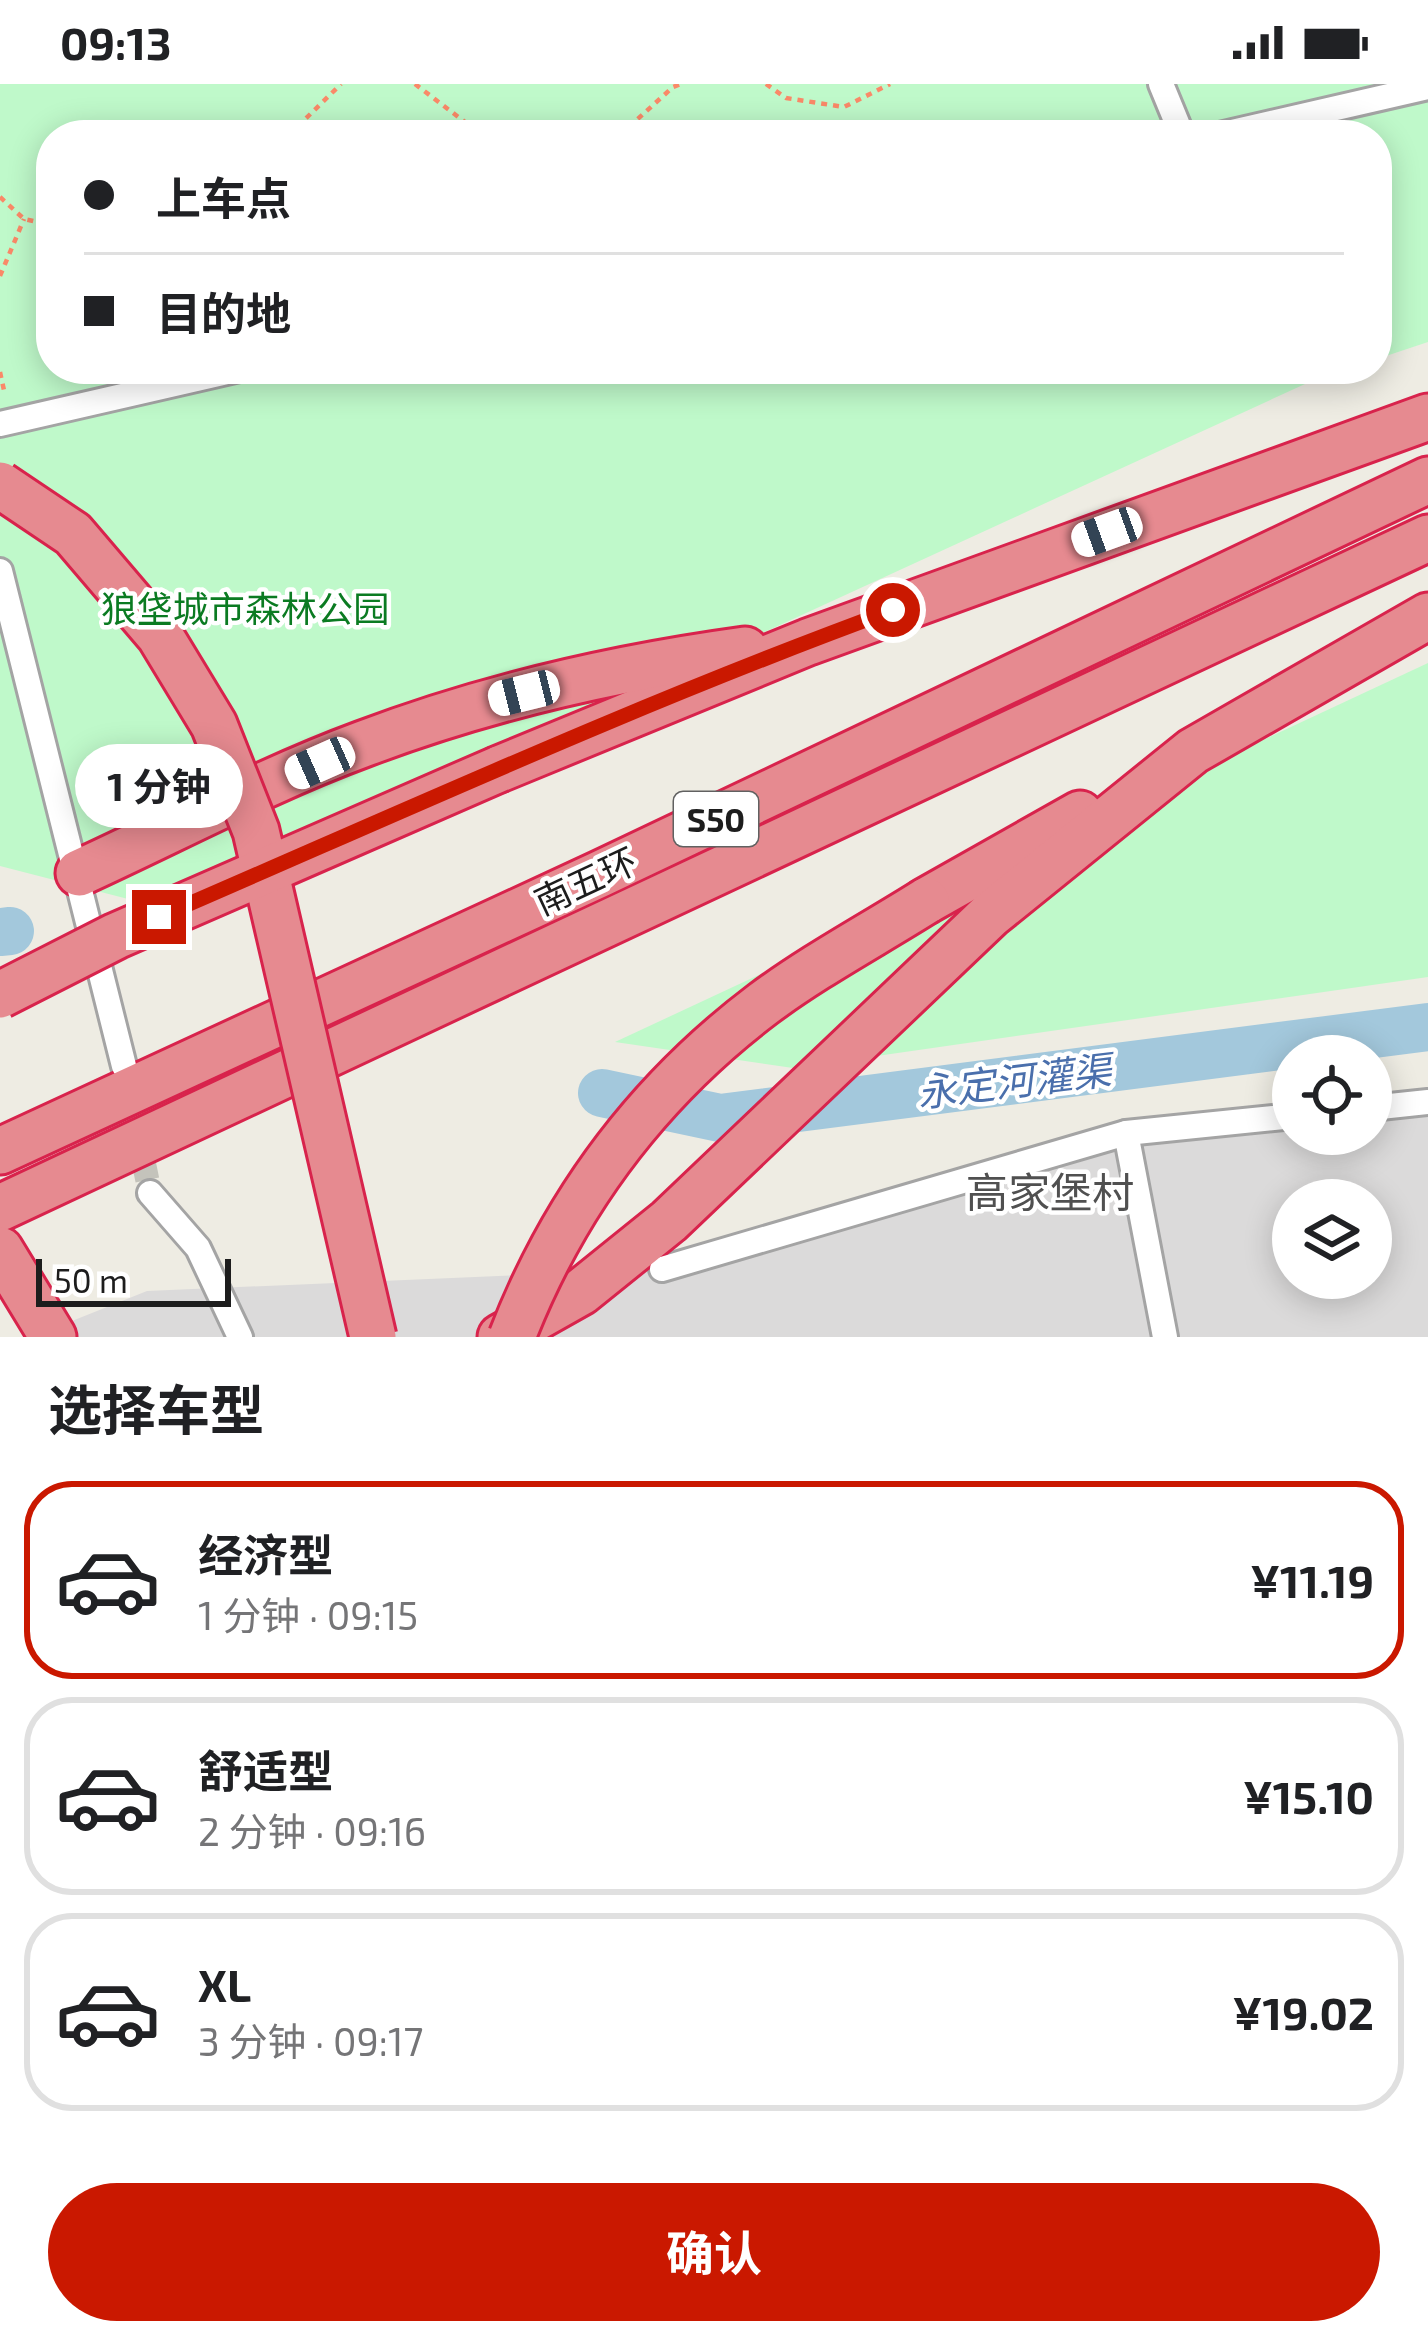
<!DOCTYPE html>
<html lang="zh">
<meta charset="utf-8">
<style>
body{margin:0;font-family:"Exo 2","Noto Sans SC",sans-serif;background:#f6f6f6;color:#202124;height:100vh;display:flex;flex-direction:column;font-size:45px;white-space:nowrap}
*{box-sizing:border-box;margin:0}
p{font-size:39px;color:#757577}
.icon{flex:none;width:66px;height:66px;fill:none;stroke:currentColor;stroke-width:2;stroke-linecap:round;stroke-linejoin:round}
.map{position:relative;height:1253px;overflow:hidden}
.drawer{display:flex;flex-direction:column;background:#fff;flex:1}
.drawer>*{flex:none}
.banner{position:absolute;left:36px;top:36px;width:1356px;height:264px;border-radius:48px;box-shadow:0 6px 30px #0003;display:grid;align-content:center;height:264px;padding:0 48px;background:#fff}
.controls{position:absolute;left:1272px;top:951px;display:grid;gap:24px}
.controls a{display:grid;place-items:center;width:120px;height:120px;border-radius:50%;background:#fff;box-shadow:0 6px 30px #0003;font-size:60px}
.scale{position:absolute;left:36px;bottom:30px;width:195px;box-sizing:border-box;padding-left:12px;border:6px solid #1d1d1d;border-top:0;font-size:33px;line-height:42px;white-space:nowrap;color:#1d1d1d;-webkit-text-stroke:9px #fff;paint-order:stroke}
.end{position:absolute;width:54px;height:54px;margin:-27px;border:15px solid #ca1800;background:#fff;box-shadow:0 0 0 6px #fff}
.from{border-radius:50%}
.bubble{position:absolute;height:84px;border-radius:42px;background:#fff;box-shadow:0 6px 30px #0003;font-size:39px;font-weight:700;line-height:84px;text-align:center}
.car{position:absolute;width:36px;height:72px;margin:-36px -18px;border-radius:15px;box-shadow:0 0 9px 3px #0007;background:linear-gradient(#fff 24%,#345 0 40%,#fff 0 76%,#345 0 86%,#fff 0)}
.banner b{display:flex;align-items:center;gap:42px;height:114px;font-size:45px}
.banner b+b{border-top:3px solid #e0e0e0}
.banner i{width:30px;height:30px;background:#202124}
ul{padding:0;list-style:none}
li{display:flex;align-items:center;gap:36px;height:198px;margin:0 24px 18px;padding:0 24px;border:6px solid #e0e0e0;border-radius:48px}
li div{flex:1}
li b{display:block;font-size:45px}
li em{font-style:normal;font-weight:700}
li.active{border-color:#ca1800}
li>.icon{width:108px;height:108px;stroke-width:1.5}
h2{padding:0 48px;font-size:54px;line-height:144px}
.primary-button{display:flex;gap:24px;margin-top:auto;padding:24px 48px}
.primary-button a{flex:1;height:138px;border-radius:72px;background:#ca1800;color:#fff;font-size:48px;font-weight:700;line-height:138px;text-align:center}
.status{display:flex;justify-content:space-between;align-items:center;height:84px;padding:0 60px;background:#fff;direction:ltr}
.status svg{height:33px;fill:currentColor}
.map>svg:first-child{display:block}
.residential{fill:#dbdada;fill-rule:evenodd}
.park{fill:#bff9ca}
.lines{fill:none;stroke-linecap:round;stroke-linejoin:round}
.river{stroke:#a3c8dc;stroke-width:48}
.minor-tunnel{stroke:#c4c3bb;stroke-width:24;stroke-dasharray:24 12;stroke-linecap:butt}
.minor-casing{stroke:#a4a4a4;stroke-width:30}
.motorway-casing{stroke:#d8234c;stroke-width:51}
.path{stroke:#fa8968;stroke-width:4.5;stroke-dasharray:6 6;stroke-linecap:butt}
.minor{stroke:#fff;stroke-width:24}
.motorway{stroke:#e68a90;stroke-width:45}
.motorway-bridge-casing{stroke:#d8234c;stroke-width:51;stroke-linecap:butt}
.motorway-bridge{stroke:#e68a90;stroke-width:45}
.route{stroke:#ca1800;stroke-width:15}
.labels{text-anchor:middle;dominant-baseline:central;stroke-width:9;stroke-linejoin:round;paint-order:stroke}
.shield{fill:#fff;stroke:#616161;stroke-width:3}
.shield-label{font-size:33px;font-weight:bold;fill:#1d1d1d}
.park-label{font-size:36px;fill:#0b7b22;stroke:#fff}
.street-label{font-size:36px;fill:#1d1d1d;stroke:#fff}
.water-label{font-size:39px;font-style:italic;fill:#4a6fac;stroke:#fff}
.quarter-label{font-size:42px;fill:#505050;stroke:#fff}
</style>
<div class="status"><b>09:13</b><svg viewBox="0 0 49 12"><path d="M0 12V9h3v3zM5 12V6h3v6zM10 12V3h3v9zM15 12V0h3v12zM26 1h20v11H26zM47 4h2v5h-2z"/></svg></div>
<div class="map">
<svg width="1428" height="1253" viewBox="0 0 1428 1253">
<rect width="100%" height="100%" fill="#eeece3"/>
<!-- residential -->
<path class="residential" d="M1428 1018V1253H32L147 1207 662 1185 1126 1049 1293 1032V1050H1371V1024ZM1293 1116H1371V1194H1293Z"/>
<!-- park -->
<g class="park">
<polygon points="0,0 1428,0 1428,258 1377,275 1377,51 51,51 51,285 1345,285 1316,295 163,824 0,782"/>
<polygon points="1428,579 1428,893 793,984 615,958"/>
</g>
<g class="lines">
<!-- river -->
<g class="river">
<polyline points="0,848 10,847"/>
<polyline points="602,1009 720,1034 1428,943"/>
</g>
<!-- minor-tunnel -->
<polyline class="minor-tunnel" points="128,1002 150,1109"/>
<!-- minor casing -->
<g class="minor-casing">
<g id="minor">
<polyline points="1161,0 1182,51"/>
<polyline points="1219,51 1428,3"/>
<polyline points="0,340 240,285"/>
<polyline points="0,487 124,982"/>
<polyline points="1371,1024 1428,1018"/>
<polyline points="1126,1049 1165,1253"/>
<polyline points="150,1109 198,1164 240,1253"/>
<polyline points="662,1185 1126,1049 1293,1032"/>
</g>
</g>
<!-- motorway casing -->
<g class="motorway-casing">
<g id="motorway">
<polyline points="499,685 808,558 1428,333"/>
<path d="M79 789C171 747 268 695 363 660 487 613 614 584 745 566"/>
<polyline points="926,817 1080,730"/>
<polyline points="0,1067 600,790 1428,396"/>
<polyline points="0,1124 1428,454"/>
<polyline points="0,1166 53,1253"/>
<polyline points="501,1253 581,1208 669,1137 990,831 1193,667 1428,532"/>
</g>
</g>
<!-- path -->
<g class="path">
<polyline points="415,0 482,51"/>
<polyline points="766,0 786,14 844,23 890,0"/>
<polyline points="289,51 341,0"/>
<polyline points="620,51 673,3 681,0"/>
<polyline points="0,113 24,135 51,141"/>
<polyline points="0,192 24,135"/>
<polyline points="0,288 5,311"/>
</g>
<!-- minor -->
<use href="#minor" class="minor"/>
<!-- motorway -->
<use href="#motorway" class="motorway"/>
<!-- motorway-bridge casing -->
<g class="motorway-bridge-casing">
<g id="motorway-bridge">
<polyline points="0,401 73,450 160,552 214,641 256,747 373,1253"/>
<polyline points="0,911 116,852 499,685"/>
<path d="M512 1253C564 1119 648 1007 763 920 814 882 872 851 926 817"/>
</g>
</g>
<!-- motorway-bridge -->
<use href="#motorway-bridge" class="motorway-bridge"/>
</g>
<g class="lines">
<!-- route -->
<path class="route" d="M159 833C402 728 644 617 893 526"/>
</g>
<g class="labels">
<!-- shield labels -->
<rect class="shield" x="674" y="708" width="84" height="54" rx="9"/>
<g class="shield-label">
<text x="716" y="735">S50</text>
</g>
<!-- park labels -->
<g class="park-label">
<text x="245" y="523">狼垡城市森林公园</text>
</g>
<!-- street labels -->
<g class="street-label">
<text transform="translate(585 796) rotate(-25)">南五环</text>
</g>
<!-- water labels -->
<g class="water-label">
<text transform="translate(1014 996) rotate(-7)">永定河灌渠</text>
</g>
<!-- quarter labels -->
<g class="quarter-label">
<text x="1050" y="1107">高家堡村</text>
</g>
</g>
</svg>
<div class="controls">
<a><svg class="icon" aria-label="locate" viewBox="0 0 24 24"><circle cx="12" cy="12" r="6"/><path d="M12 2v4M12 18v4M2 12h4M18 12h4"/></svg></a>
<a><svg class="icon" aria-label="layers" viewBox="0 0 24 24"><path d="M12 4l9 5-9 5-9-5zM3 14l9 5 9-5"/></svg></a>
</div>
<div class="scale">50 m</div>
<i class="end from" style="left:893px;top:526px"></i>
<i class="end" style="left:159px;top:833px"></i>
<div class="bubble" style="left:75px;top:660px;width:168px">1 分钟</div>
<i class="car" style="left:1107px;top:448px;rotate:250deg"></i>
<i class="car" style="left:524px;top:609px;rotate:256deg"></i>
<i class="car" style="left:320px;top:679px;rotate:246deg"></i>
<div class="banner">
<b><i class="from"></i>上车点</b>
<b><i></i>目的地</b>
</div>
</div>
<section class="drawer">
<h2>选择车型</h2>
<ul>
<li class="active"><svg class="icon" aria-label="car" viewBox="0 0 24 24"><path d="M5 17H2v-5l4-1 3-4h7l3 4 3 1v5h-3M9 17h6M6 11h13"/><circle cx="7" cy="17" r="2"/><circle cx="17" cy="17" r="2"/></svg><div><b>经济型</b><p>1 分钟 · 09:15</p></div><em>¥11.19</em></li>
<li><svg class="icon" aria-label="car" viewBox="0 0 24 24"><path d="M5 17H2v-5l4-1 3-4h7l3 4 3 1v5h-3M9 17h6M6 11h13"/><circle cx="7" cy="17" r="2"/><circle cx="17" cy="17" r="2"/></svg><div><b>舒适型</b><p>2 分钟 · 09:16</p></div><em>¥15.10</em></li>
<li><svg class="icon" aria-label="car" viewBox="0 0 24 24"><path d="M5 17H2v-5l4-1 3-4h7l3 4 3 1v5h-3M9 17h6M6 11h13"/><circle cx="7" cy="17" r="2"/><circle cx="17" cy="17" r="2"/></svg><div><b>XL</b><p>3 分钟 · 09:17</p></div><em>¥19.02</em></li>
</ul>
<div class="primary-button"><a>确认</a></div>
</section>
